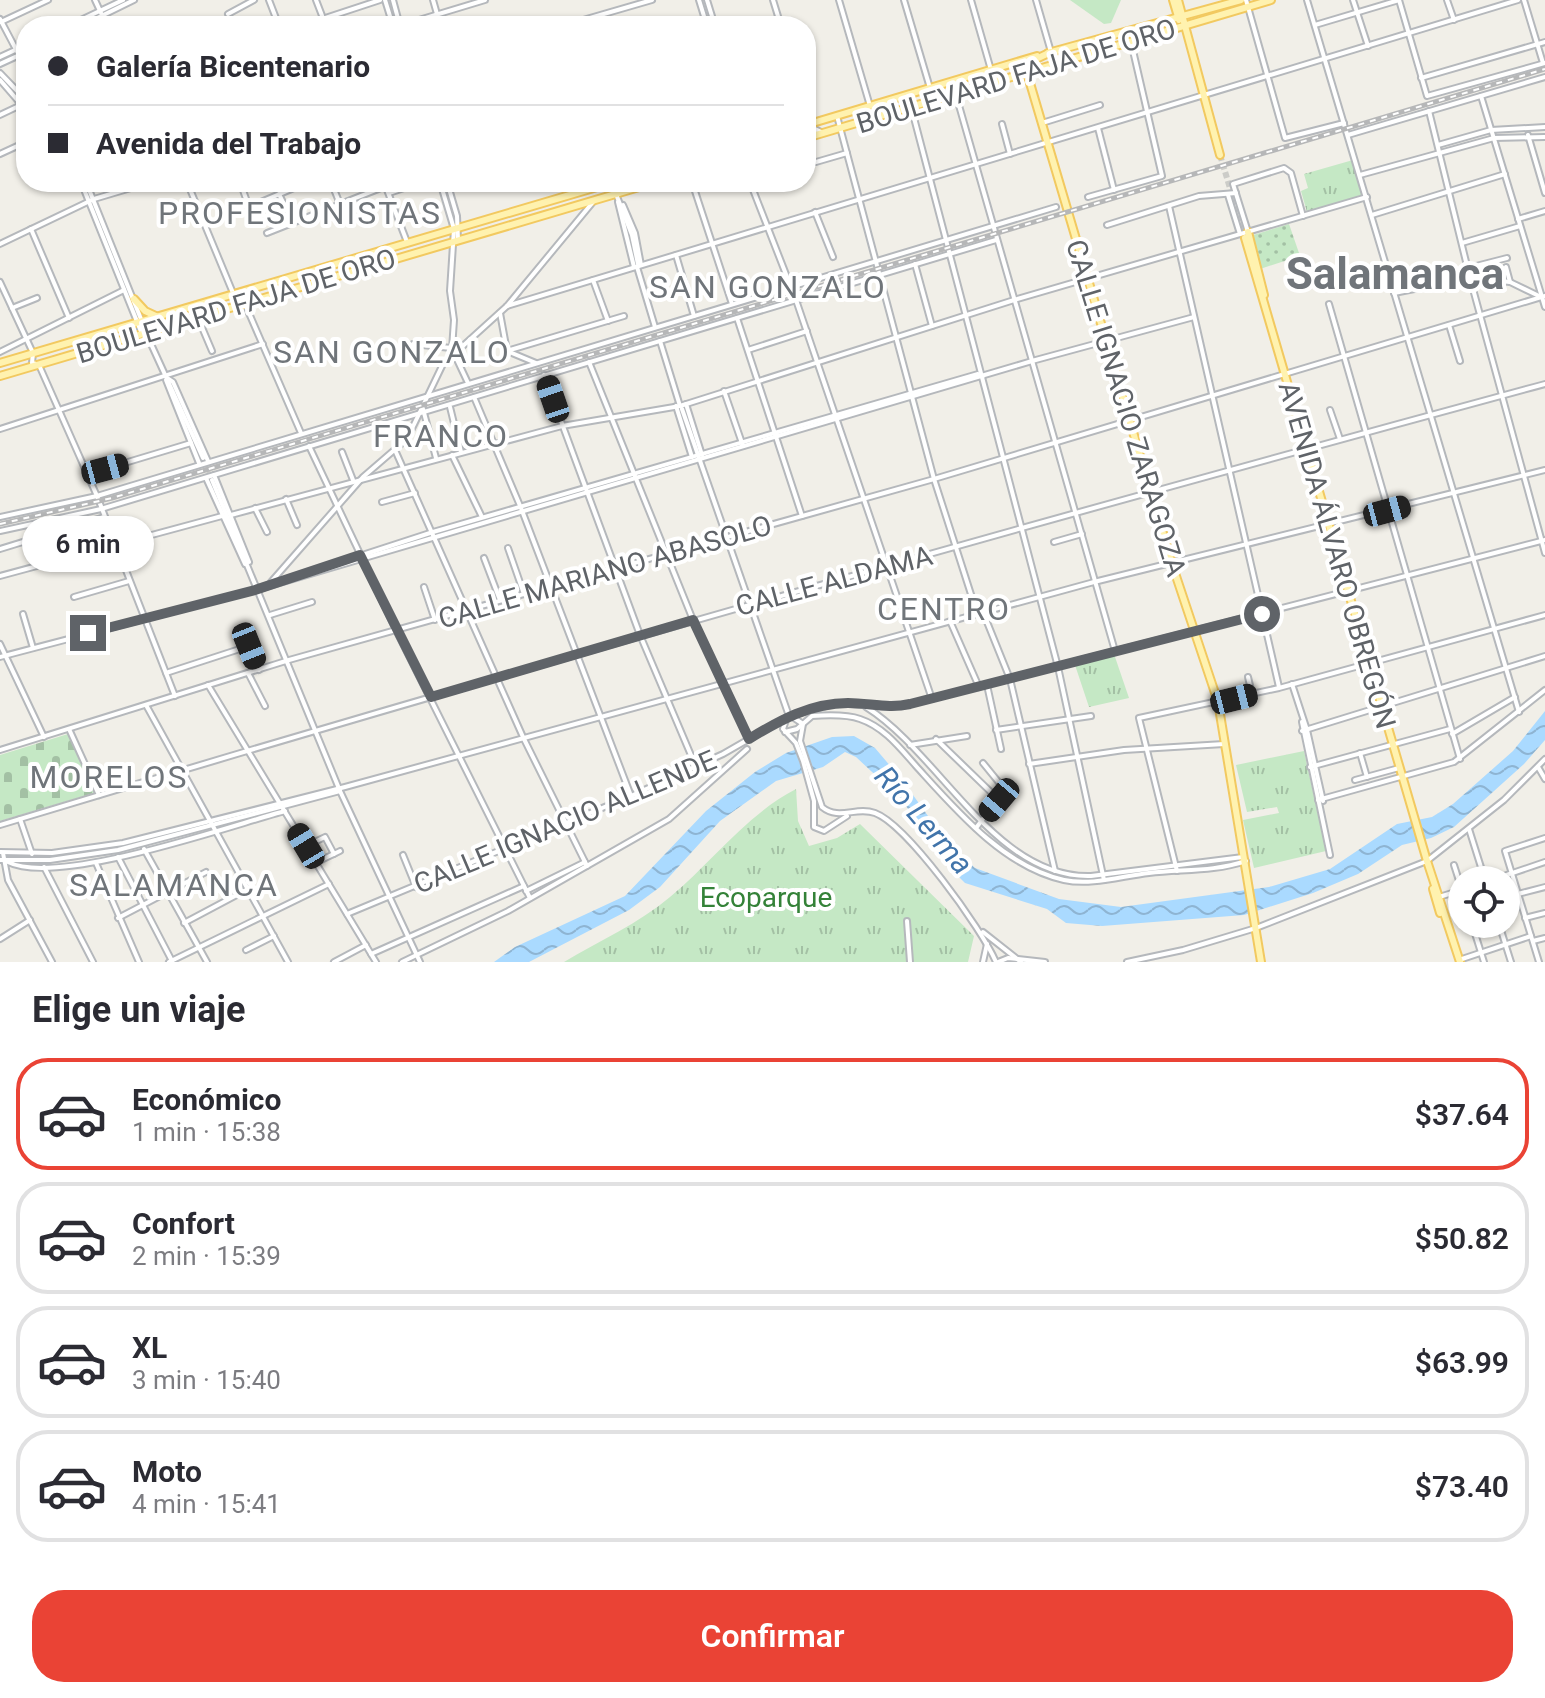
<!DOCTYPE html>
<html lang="es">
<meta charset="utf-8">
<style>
body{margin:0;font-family:Roboto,sans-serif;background:#f2f2f3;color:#2b2b33;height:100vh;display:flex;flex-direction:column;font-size:30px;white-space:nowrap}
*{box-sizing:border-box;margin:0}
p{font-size:26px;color:#7c7c81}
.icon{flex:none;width:44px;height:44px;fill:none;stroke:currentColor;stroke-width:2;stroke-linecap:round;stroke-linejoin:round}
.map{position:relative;height:962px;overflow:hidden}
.drawer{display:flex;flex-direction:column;background:#fff;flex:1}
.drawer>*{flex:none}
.guide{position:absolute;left:16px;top:16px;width:800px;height:176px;border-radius:32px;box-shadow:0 2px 6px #0004;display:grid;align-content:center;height:176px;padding:0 32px;background:#fff}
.controls{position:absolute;left:1448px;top:866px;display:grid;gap:16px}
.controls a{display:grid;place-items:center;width:72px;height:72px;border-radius:50%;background:#fff;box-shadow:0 2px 6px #0004;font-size:40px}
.end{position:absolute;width:36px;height:36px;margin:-18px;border:10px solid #5f6368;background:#fff;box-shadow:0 0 0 4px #fff}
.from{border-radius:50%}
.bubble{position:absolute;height:56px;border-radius:28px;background:#fff;box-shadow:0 2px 6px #0004;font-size:26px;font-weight:600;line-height:56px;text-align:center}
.car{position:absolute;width:24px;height:48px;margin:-24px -12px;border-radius:10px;box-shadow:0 0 6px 2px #0007;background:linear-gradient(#222 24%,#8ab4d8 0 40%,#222 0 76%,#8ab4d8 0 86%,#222 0)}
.guide b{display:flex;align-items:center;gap:28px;height:76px;font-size:30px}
.guide b+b{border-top:2px solid #e1e1e2}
.guide i{width:20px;height:20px;background:#2b2b33}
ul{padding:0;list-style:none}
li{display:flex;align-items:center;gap:24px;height:112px;margin:0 16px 12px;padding:0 16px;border:4px solid #e1e1e2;border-radius:32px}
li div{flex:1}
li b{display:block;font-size:30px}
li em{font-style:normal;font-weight:600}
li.selected{border-color:#ea4335}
li>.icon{width:72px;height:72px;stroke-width:1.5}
h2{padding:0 32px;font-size:36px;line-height:96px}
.button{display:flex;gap:16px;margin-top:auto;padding:16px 32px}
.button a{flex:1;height:92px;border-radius:32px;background:#ea4335;color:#fff;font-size:32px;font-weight:600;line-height:92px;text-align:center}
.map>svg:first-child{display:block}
.grass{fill:url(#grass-tufts)}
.cemetery{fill:url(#cemetery-stones)}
.garden{fill:url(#garden-dots)}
.pitch{fill:#c5e8c5}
.water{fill:url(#water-waves)}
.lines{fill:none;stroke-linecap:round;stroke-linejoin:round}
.minor-tunnel{stroke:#ccccc8;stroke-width:4;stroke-dasharray:4 2;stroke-linecap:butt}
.major-tunnel{stroke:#ccccc8;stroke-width:6;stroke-dasharray:6 3;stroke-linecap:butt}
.minor-casing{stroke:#b5b8bc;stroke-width:8}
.major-casing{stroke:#f2c960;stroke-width:10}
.minor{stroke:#fff;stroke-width:4}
.major{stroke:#fff2af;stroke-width:6}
.rail-casing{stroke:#b6b7b8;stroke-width:5}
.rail{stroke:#fff;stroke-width:2;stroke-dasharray:6;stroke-linecap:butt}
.route{stroke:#5f6368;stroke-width:10}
.labels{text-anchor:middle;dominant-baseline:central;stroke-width:8;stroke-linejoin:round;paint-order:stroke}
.street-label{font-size:28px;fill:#5f6368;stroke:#fff}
.park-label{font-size:28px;fill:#348238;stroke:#fff}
.water-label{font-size:30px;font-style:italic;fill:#4174aa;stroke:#fff}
.quarter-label{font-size:32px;letter-spacing:2px;fill:#70757a;stroke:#fff}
.town-label{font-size:44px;font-weight:bold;fill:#70757a;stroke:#fff}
</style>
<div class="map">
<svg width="1545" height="962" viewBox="0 0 1545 962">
<defs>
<pattern id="grass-tufts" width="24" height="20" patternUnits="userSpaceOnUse" patternTransform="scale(2)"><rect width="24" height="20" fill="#c5e8c5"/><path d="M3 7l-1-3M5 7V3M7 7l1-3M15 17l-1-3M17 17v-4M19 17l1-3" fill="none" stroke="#a3c0a4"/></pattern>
<pattern id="cemetery-stones" width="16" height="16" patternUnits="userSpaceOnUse" patternTransform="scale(2)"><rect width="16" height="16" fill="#c5e8c5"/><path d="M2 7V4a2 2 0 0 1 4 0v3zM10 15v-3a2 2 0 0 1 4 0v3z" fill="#a3c0a4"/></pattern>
<pattern id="garden-dots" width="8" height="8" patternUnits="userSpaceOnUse" patternTransform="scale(2)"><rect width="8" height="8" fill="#c5e8c5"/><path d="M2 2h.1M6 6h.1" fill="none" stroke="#a3c0a4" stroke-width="1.8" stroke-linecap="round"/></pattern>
<pattern id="water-waves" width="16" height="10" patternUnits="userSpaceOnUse" patternTransform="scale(2)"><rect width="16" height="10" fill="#aadaff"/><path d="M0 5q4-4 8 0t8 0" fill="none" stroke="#8eb4d2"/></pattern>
</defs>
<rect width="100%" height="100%" fill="#f1efe8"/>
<!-- grass -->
<g class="grass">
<polygon points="1353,160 1364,195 1307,212 1301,191 1308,188 1304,174"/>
<polygon points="1114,654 1129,698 1089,707 1075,665"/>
<polygon points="1304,751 1326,851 1254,868 1243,820 1279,813 1277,807 1247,812 1236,765"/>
<path d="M796 789 798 821 809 846 837 838 860 824 974 936 968 962H564C599 941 638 924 670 897 713 861 746 815 796 789Z"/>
</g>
<!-- cemetery -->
<polygon class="cemetery" points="68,734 94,793 0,821 0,755"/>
<!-- garden -->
<polygon class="garden" points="1289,224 1300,256 1260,269 1250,236"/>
<!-- pitch -->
<polygon class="pitch" points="1070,0 1121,0 1111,23 1104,24"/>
<!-- water -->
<polygon class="water" points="1545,711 1545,740 1524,764 1454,827 1431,838 1402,845 1358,874 1313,893 1244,915 1102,926 1066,923 1047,909 965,883 949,867 901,799 856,757 845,752 823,767 776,781 720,821 660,887 629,910 529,962 494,962 515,947 625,896 706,811 755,772 786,753 832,737 854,736 875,748 903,781 943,837 975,868 1059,899 1121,907 1269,887 1330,869 1397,824 1432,817 1453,804 1513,751"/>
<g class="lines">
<!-- minor-tunnel -->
<polyline class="minor-tunnel" points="203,458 211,478"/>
<!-- major-tunnel -->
<polyline class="major-tunnel" points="1220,155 1245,238"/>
<!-- minor casing -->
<g class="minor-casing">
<g id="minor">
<polyline points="95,0 101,13"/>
<polyline points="269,0 279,26"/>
<polyline points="316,0 326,26"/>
<polyline points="385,0 393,26"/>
<polyline points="393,0 400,26"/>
<polyline points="433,0 437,14"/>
<polyline points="699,0 707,26"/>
<polyline points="707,0 715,26"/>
<polyline points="773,0 781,26"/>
<polyline points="839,0 870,106"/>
<polyline points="904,0 930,88"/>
<polyline points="971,0 991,70 989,82"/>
<polyline points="1036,0 1051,52"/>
<polyline points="1246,0 1285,138 1344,123"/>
<polyline points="1307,0 1519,712"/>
<polyline points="1353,0 1368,46"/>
<polyline points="1399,0 1427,96 1545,63"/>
<polyline points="1447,0 1454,20"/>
<polyline points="1524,0 1543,63"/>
<polyline points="228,14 254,0"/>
<polyline points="0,19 19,55"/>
<polyline points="583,20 652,0"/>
<polyline points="1,22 48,0"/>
<polyline points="1315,25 1399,0"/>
<polyline points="68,26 123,0"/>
<polyline points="81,26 134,0"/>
<polyline points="301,26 380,0"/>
<polyline points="399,26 485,0"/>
<polyline points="0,57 26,45"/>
<polyline points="0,64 26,52"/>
<polyline points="0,73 26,100"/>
<polyline points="1421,78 1545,42"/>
<polyline points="0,80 26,110"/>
<polyline points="952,81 1115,651"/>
<polyline points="908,95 1058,667 1104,880"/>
<polyline points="1481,96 1545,307"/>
<polyline points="1429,111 1470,278 1545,553"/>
<polyline points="806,114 811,127 821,132"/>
<polyline points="0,115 21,105"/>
<polyline points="837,116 934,479 977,613"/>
<polyline points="1042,123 1100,105"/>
<polyline points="1002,124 1010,154"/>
<polyline points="1098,128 1114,190"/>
<polyline points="1348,135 1545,77"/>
<polyline points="1528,135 1545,193"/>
<polyline points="1438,145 1491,130 1545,127"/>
<polyline points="0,154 26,142"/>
<polyline points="816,162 847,153"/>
<polyline points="1360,175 1494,138 1545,137"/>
<polyline points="81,182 142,334 149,342"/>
<polyline points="86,182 151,344 203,458"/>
<polyline points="187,182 233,293"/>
<polyline points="232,182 240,184"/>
<polyline points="240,182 249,207 308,182"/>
<polyline points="331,182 340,204"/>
<polyline points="384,182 407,242"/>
<polyline points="440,182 454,229 450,291 454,320 452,349 468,383"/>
<polyline points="447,182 457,216 458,240"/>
<polyline points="692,182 732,304"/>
<polyline points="750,182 796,300 932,699"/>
<polyline points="389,193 422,182"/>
<polyline points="279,194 293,223"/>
<polyline points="616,194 632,235 638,264"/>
<polyline points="1228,195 1240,234"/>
<polyline points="1088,197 1162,176 1131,42"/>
<polyline points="618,202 634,267"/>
<polyline points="623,205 635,233 641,265"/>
<polyline points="1169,206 1279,687"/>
<polyline points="815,212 833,257"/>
<polyline points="1372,215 1505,174"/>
<polyline points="1518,219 1545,211"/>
<polyline points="1107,225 1199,196 1236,193"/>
<polyline points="31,229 69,318"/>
<polyline points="1248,232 1233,184 1284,168 1291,173 1303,216"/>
<polyline points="267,233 386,186"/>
<polyline points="1462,243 1520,226"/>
<polyline points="0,244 94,199 151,182"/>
<polyline points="676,255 694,316"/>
<polyline points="915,264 932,326"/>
<polyline points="637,267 655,327"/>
<polyline points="1506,267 1510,282 1539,296"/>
<polyline points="1468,268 1507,258"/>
<polyline points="593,280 608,321"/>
<polyline points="0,282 33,353 32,363 36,364"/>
<polyline points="1394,293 1470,278 1510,282"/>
<polyline points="245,304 301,433"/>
<polyline points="1329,304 1460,759"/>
<polyline points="507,306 1518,0"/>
<polyline points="12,308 37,298"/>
<polyline points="500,313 507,351 536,363"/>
<polyline points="198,318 212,351"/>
<polyline points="737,318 802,516"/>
<polyline points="1449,325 1460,361"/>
<polyline points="660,341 680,406"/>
<polyline points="413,344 451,348"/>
<polyline points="748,350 807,331"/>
<polyline points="507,351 624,316"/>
<polyline points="0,352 124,290"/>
<polyline points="589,362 693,620 749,739"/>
<polyline points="39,365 97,496 175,696"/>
<polyline points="544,375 640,635 696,767"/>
<polyline points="167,378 173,382 208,461"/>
<polyline points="166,380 199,463"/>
<polyline points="724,391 743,446"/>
<polyline points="474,397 521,508 631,796"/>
<polyline points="686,404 702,455"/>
<polyline points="676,406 692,457"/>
<polyline points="450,407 461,452"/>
<polyline points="423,409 436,458"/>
<polyline points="682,409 789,716"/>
<polyline points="1330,410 1340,439"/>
<polyline points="0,429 263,344"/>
<polyline points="309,446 397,632 530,898"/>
<polyline points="395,450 523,737 587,866"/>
<polyline points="342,452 353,480"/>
<polyline points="452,455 482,517"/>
<polyline points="88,474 191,443"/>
<polyline points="214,475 249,562"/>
<polyline points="206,478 245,564"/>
<polyline points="212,480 340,791 420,962"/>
<polyline points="286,499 297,525"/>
<polyline points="382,502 415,493"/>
<polyline points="255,508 267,532"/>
<polyline points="231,515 562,426 680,406 1014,300 1367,197"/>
<polyline points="0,517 97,496 1056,207"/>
<polyline points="0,531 101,509 996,240"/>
<polyline points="1054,542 1082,534"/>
<polyline points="508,548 524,594"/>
<polyline points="0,549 104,517"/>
<polyline points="484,558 500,600"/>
<polyline points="0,576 222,516"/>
<polyline points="271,582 363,477 407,439 443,364 507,306 593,202"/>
<polyline points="424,587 435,620"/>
<polyline points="256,590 1032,361 1194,317"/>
<polyline points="74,597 129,581"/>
<polyline points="983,612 1010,679 1055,871"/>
<polyline points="23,614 33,648"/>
<polyline points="270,615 312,602"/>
<polyline points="950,621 979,687"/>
<polyline points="0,644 44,737"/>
<polyline points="0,657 255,590 433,532 978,374 983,376"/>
<polyline points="166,673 249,646 259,670"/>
<polyline points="248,673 265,706"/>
<polyline points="1248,677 1252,694"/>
<polyline points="1292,684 1307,730 1323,801"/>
<polyline points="208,685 376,962"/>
<polyline points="987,685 1001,749"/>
<polyline points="146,705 288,962"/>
<path d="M866 707C940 753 995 879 1091 876L1243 857"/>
<path d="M791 716 803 724 800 741 822 807C839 821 856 806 875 813 907 825 982 929 996 962"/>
<polyline points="787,717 783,729 796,743 803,761 814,801 814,827 824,831 847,816"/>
<polyline points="1302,722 1330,855"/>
<polyline points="69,729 99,795"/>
<polyline points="996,730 1091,716"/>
<polyline points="1302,731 1545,656"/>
<path d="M785 732 797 729 812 716C827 715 846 714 860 719 884 727 900 748 916 766 956 810 1004 867 1064 880 1091 886 1122 876 1149 873 1182 869 1213 872 1246 861"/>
<polyline points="1452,734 1515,697"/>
<polyline points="936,739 999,800"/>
<polyline points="910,745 967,736"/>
<polyline points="0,750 289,660 934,479 1545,296"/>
<polyline points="1360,753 1367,777"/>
<polyline points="1029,764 1124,750 1224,744"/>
<polyline points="1310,767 1450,729"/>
<polyline points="1538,767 1545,779"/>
<polyline points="1355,780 1399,768"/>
<polyline points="1318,800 1454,762 1545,690"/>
<polyline points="20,819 32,854"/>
<path d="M0 825C513 670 1028 524 1545 384"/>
<polyline points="976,828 1005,790 983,763"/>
<polyline points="1469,829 1485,880"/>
<polyline points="306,846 325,837 334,854"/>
<polyline points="144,849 207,962"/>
<polyline points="0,852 52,853 123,843 345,787 1094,582 1545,470"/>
<polyline points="3,853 8,880 52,962"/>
<polyline points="403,855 416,887"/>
<polyline points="118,857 172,961"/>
<polyline points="0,860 50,860 118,850 340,791"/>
<path d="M8 862C57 887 229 826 285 811"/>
<polyline points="317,862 340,851"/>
<polyline points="96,863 139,962"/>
<polyline points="44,867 93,962"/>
<polyline points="1177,871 1139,718 1279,688 1545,615"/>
<polyline points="1492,880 1545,862"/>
<polyline points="526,891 585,862"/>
<polyline points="1518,894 1545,887"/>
<polyline points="1439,897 1462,890 1454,865"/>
<polyline points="347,914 631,796 723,754 789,716 838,703 890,707 910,704 1545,540"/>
<polyline points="118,918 206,872"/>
<polyline points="1525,918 1545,913"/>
<polyline points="907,921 910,962"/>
<polyline points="184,923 248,889"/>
<polyline points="1472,924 1484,962"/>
<polyline points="1499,924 1511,962"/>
<polyline points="983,932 1021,962"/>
<polyline points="0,939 30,920"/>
<polyline points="1533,941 1545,938"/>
<polyline points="246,950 274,936"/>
<polyline points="371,954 524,886"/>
<polyline points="1459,960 1531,936"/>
<polyline points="169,962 329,884"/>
<polyline points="334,962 366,945"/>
<polyline points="402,962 508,911 669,819 747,749"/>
<polyline points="983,962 987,944"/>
<polyline points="998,962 1008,958 1045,962"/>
<polyline points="1127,962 1183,950 1256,928 1427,861 1504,800 1545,759"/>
<polyline points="1539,962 1505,851 1545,838"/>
</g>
</g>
<!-- major casing -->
<g class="major-casing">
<g id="major">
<polyline points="1173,0 1179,20"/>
<polyline points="1178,0 1220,155"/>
<polyline points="1051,52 1036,59 1027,73 1172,564 1218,702 1261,962"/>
<polyline points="1048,53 1241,0"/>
<polyline points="806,125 1037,56"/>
<polyline points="806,138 1271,0"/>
<polyline points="616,194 619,182"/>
<polyline points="1248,232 1264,295"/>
<polyline points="1245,238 1427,861 1460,962"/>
<polyline points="134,299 145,311 160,318"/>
<polyline points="0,363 614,182"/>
<polyline points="0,376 656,182"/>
<polyline points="1433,889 1440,913"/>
</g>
</g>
<!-- minor -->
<use href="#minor" class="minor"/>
<!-- major -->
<use href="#major" class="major"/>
<!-- rail casing -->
<g class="rail-casing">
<polyline id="rail" points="0,524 112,498 1545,69"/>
</g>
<!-- rail -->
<use href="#rail" class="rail"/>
</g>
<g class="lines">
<!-- route -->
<path class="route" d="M88 633 255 590 360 555 431 697 693 620 749 739C780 720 811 703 848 703 870 703 888 709 910 704L1262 614"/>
</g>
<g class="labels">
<!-- street labels -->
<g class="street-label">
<text transform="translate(1016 76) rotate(-17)">BOULEVARD FAJA DE ORO</text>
<text transform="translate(236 306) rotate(-17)">BOULEVARD FAJA DE ORO</text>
<text transform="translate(1126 408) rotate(73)">CALLE IGNACIO ZARAGOZA</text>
<text transform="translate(1337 555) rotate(74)">AVENIDA ÁLVARO OBREGÓN</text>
<text transform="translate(605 572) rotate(-16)">CALLE MARIANO ABASOLO</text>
<text transform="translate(834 581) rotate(-15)">CALLE ALDAMA</text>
<text transform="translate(565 822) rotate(-23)">CALLE IGNACIO ALLENDE</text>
</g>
<!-- park labels -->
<g class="park-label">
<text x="766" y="897">Ecoparque</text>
</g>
<!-- water labels -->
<g class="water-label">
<text transform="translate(924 820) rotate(49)">Río Lerma</text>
</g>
<!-- quarter labels -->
<g class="quarter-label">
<text x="300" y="213">PROFESIONISTAS</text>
<text x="768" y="287">SAN GONZALO</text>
<text x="392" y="352">SAN GONZALO</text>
<text x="441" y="436">FRANCO</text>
<text x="944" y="609">CENTRO</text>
<text x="109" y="777">MORELOS</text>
<text x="174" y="885">SALAMANCA</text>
</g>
<!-- town labels -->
<g class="town-label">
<text x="1395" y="274">Salamanca</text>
</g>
</g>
</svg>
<div class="controls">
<a><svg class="icon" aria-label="locate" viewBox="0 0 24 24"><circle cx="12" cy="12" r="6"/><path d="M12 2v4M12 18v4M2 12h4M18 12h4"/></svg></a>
</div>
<i class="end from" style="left:1262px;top:614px"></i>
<i class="end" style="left:88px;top:633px"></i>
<div class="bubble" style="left:22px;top:516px;width:132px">6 min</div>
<i class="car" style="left:553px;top:399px;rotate:341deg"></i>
<i class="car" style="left:105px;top:469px;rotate:75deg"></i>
<i class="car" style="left:1387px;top:511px;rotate:75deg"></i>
<i class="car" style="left:249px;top:646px;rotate:158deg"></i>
<i class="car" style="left:1234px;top:699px;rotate:76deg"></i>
<i class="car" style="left:999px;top:800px;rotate:220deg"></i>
<i class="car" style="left:306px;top:846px;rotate:329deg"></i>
<div class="guide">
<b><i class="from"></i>Galería Bicentenario</b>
<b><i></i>Avenida del Trabajo</b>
</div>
</div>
<section class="drawer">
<h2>Elige un viaje</h2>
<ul>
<li class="selected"><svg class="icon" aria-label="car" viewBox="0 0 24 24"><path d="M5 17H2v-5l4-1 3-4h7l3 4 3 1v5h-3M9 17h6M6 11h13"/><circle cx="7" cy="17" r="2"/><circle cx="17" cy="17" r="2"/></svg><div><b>Económico</b><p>1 min · 15:38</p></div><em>$37.64</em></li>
<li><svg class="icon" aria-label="car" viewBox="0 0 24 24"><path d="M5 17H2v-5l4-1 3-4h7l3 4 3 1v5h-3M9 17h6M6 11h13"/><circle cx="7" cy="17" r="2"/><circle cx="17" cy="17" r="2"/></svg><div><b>Confort</b><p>2 min · 15:39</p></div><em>$50.82</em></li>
<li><svg class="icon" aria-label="car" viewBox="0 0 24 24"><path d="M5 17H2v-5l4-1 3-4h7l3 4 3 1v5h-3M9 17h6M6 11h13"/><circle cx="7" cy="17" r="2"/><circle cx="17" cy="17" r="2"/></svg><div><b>XL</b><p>3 min · 15:40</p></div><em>$63.99</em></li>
<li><svg class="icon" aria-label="car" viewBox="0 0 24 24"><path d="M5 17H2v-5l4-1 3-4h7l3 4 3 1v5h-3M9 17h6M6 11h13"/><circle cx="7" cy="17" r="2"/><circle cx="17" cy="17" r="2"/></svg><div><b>Moto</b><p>4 min · 15:41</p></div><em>$73.40</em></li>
</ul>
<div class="button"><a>Confirmar</a></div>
</section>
